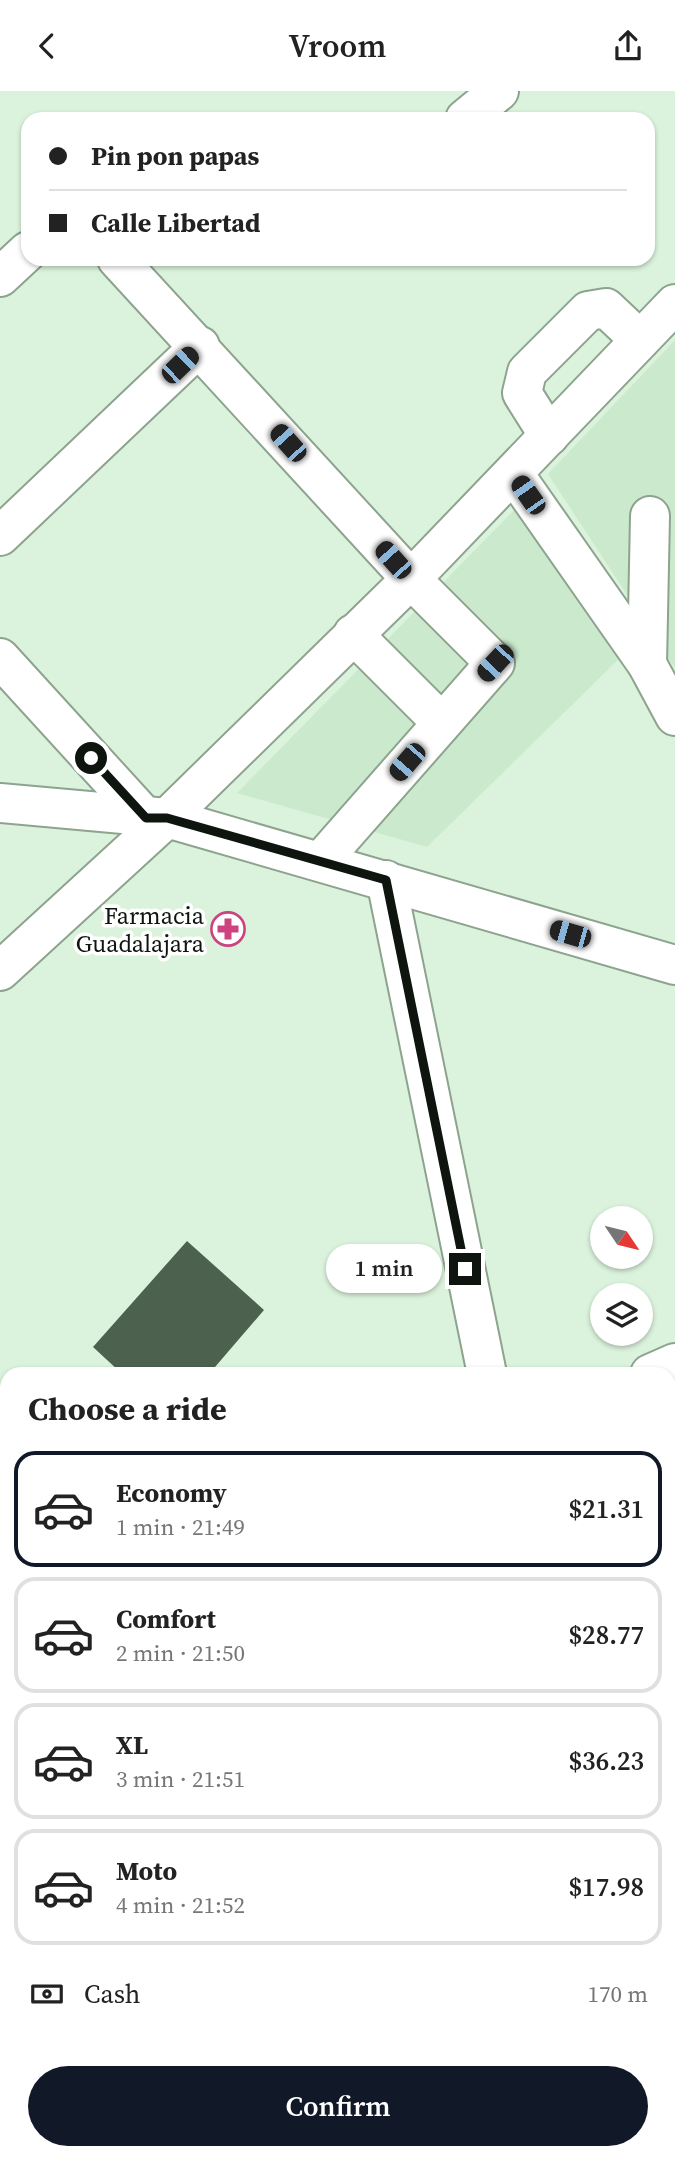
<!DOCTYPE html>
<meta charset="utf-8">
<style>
body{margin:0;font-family:"Source Serif 4",serif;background:#f6f6f6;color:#222;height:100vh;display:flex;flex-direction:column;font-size:26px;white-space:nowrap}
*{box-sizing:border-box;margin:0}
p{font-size:23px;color:#767676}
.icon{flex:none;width:38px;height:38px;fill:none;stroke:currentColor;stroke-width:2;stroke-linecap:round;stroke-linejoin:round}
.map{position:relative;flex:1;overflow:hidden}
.side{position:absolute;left:0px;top:1276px;width:676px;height:793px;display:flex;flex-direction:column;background:#fff;border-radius:21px 21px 0 0;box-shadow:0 2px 5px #0004}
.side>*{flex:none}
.top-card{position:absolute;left:21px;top:21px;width:634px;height:154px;border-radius:21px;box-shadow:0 2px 5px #0004;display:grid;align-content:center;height:154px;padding:0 28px;background:#fff}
.needle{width:46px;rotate:125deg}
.fabs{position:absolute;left:590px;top:1115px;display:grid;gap:14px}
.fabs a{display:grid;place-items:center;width:63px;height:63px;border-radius:50%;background:#fff;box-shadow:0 2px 5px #0004;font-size:35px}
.end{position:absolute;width:32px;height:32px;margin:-16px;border:9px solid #0d150e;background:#fff;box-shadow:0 0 0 4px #fff}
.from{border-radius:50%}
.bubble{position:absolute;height:49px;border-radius:24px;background:#fff;box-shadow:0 2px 5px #0004;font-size:23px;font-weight:600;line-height:49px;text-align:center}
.car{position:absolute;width:21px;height:42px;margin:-21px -10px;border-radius:9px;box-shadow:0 0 5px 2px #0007;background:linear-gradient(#222 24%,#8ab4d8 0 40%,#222 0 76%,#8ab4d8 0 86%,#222 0)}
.top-card b{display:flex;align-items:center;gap:24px;height:66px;font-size:26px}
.top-card b+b{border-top:2px solid #e0e0e0}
.top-card i{width:18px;height:18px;background:#222}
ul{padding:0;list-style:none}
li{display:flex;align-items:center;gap:21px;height:116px;margin:0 14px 10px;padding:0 14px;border:4px solid #e0e0e0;border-radius:21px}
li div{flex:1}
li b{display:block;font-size:26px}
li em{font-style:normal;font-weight:600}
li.current{border-color:#111827}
li>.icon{width:63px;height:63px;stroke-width:1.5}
h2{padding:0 28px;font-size:32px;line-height:84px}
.pay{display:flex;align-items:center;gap:18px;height:77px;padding:0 28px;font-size:26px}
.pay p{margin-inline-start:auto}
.button{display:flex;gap:14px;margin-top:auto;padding:14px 28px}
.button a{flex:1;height:80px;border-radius:42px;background:#111827;color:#fff;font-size:28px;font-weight:600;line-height:80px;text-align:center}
header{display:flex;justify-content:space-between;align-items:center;height:91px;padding:0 28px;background:#fff;font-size:32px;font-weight:600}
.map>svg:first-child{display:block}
.built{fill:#cbeacd}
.building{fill:#4c614e}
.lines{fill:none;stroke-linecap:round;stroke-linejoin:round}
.minor-casing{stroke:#8da38e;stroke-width:42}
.major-casing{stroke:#8da38e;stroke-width:42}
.minor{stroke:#fff;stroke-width:38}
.major{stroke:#fff;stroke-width:38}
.route{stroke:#0d150e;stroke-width:9}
.labels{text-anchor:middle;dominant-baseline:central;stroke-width:7;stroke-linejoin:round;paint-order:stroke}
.poi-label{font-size:24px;fill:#0d150e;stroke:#fff;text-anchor:end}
</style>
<header><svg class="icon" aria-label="back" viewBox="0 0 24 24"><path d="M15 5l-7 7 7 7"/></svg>Vroom<svg class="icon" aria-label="share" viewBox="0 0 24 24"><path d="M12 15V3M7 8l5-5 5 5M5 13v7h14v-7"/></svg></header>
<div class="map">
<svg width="675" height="2067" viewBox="0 0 675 2067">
<rect width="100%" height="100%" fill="#dbf3dc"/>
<!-- built -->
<g class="built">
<polygon points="675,249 675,577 548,383"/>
<polygon points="521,412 628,559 427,756 237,702"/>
<polygon points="0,1395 7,1403 7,2054 0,2058"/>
<polygon points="189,2062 295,2062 297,2067 178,2067"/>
</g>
<!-- building -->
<polygon class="building" points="187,1150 264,1219 209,1283 118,1283 120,1281 93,1256"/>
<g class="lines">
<!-- minor casing -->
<g class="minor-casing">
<g id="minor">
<polyline points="465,28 499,0"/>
<polyline points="117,168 411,488 495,572 321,770"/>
<polyline points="0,186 28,160"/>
<polyline points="549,345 522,302 527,281 588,220 606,217 640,249"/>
<polyline points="514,383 647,573 675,625"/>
<polyline points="0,445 200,255"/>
<polyline points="353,543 441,631"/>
<polyline points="0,567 146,727"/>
<polyline points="647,573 650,425"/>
<polyline points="0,712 167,727 675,874"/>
<polyline points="386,789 487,1283"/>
<polyline points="0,880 167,727 411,488 675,213"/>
<polyline points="650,1283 675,1272"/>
<polyline points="0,1369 7,1377"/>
<polyline points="0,1437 7,1444"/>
<polyline points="0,2001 7,1998"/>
<polyline points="311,2062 312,2067"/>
</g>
</g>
<!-- major casing -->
<g class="major-casing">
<g id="major">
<polyline points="668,1733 675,1730"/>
<polyline points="668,1781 675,1778"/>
<polyline points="24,2067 35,2062"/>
<polyline points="121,2067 132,2062"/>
</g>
</g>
<!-- minor -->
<use href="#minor" class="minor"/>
<!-- major -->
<use href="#major" class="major"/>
</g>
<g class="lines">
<!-- route -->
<polyline class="route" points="91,667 146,727 167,727 386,789 465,1178"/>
</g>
<!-- icons -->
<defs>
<g id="pharmacy-ring" transform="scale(1.75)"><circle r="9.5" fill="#fff" stroke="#cc437f" stroke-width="1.5"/><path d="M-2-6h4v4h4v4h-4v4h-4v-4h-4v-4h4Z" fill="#cc437f"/></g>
</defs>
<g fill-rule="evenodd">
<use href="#pharmacy-ring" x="228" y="838"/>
</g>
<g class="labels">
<!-- poi labels -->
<g class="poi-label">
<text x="204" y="824">Farmacia<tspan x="204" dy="28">Guadalajara</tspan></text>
</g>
</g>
</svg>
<div class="fabs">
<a><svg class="needle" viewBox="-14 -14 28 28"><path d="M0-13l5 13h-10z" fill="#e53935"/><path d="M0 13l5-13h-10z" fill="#767676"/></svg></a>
<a><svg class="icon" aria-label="layers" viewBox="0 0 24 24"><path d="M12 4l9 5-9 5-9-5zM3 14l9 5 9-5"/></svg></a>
</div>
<i class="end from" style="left:91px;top:667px"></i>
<i class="end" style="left:465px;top:1178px"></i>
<div class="bubble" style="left:326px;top:1153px;width:116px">1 min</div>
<i class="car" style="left:180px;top:274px;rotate:46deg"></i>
<i class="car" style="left:288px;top:352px;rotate:318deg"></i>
<i class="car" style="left:528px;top:404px;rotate:325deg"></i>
<i class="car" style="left:393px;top:469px;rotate:318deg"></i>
<i class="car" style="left:495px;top:572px;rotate:223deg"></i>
<i class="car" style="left:407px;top:671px;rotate:221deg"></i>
<i class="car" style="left:570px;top:843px;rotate:286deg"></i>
<div class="top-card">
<b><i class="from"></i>Pin pon papas</b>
<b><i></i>Calle Libertad</b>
</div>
<section class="side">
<h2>Choose a ride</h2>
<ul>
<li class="current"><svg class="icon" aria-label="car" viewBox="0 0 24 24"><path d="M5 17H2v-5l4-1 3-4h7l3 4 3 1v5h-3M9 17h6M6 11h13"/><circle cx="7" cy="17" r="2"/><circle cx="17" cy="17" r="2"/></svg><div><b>Economy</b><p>1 min · 21:49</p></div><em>$21.31</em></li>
<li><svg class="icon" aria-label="car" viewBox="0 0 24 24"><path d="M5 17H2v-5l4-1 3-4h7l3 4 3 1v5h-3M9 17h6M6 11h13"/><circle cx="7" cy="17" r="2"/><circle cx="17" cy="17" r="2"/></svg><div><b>Comfort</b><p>2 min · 21:50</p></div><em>$28.77</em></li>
<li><svg class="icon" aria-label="car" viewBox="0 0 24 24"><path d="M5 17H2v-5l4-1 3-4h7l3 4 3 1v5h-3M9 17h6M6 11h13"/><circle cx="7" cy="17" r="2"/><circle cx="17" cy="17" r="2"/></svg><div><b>XL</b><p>3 min · 21:51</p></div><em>$36.23</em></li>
<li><svg class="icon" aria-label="car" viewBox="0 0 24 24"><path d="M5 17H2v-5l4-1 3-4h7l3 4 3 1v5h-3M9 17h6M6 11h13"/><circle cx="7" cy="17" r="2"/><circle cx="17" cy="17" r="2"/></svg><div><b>Moto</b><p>4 min · 21:52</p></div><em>$17.98</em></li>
</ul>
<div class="pay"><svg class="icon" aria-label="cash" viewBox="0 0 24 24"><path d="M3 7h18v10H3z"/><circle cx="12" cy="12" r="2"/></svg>Cash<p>170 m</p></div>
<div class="button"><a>Confirm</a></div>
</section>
</div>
